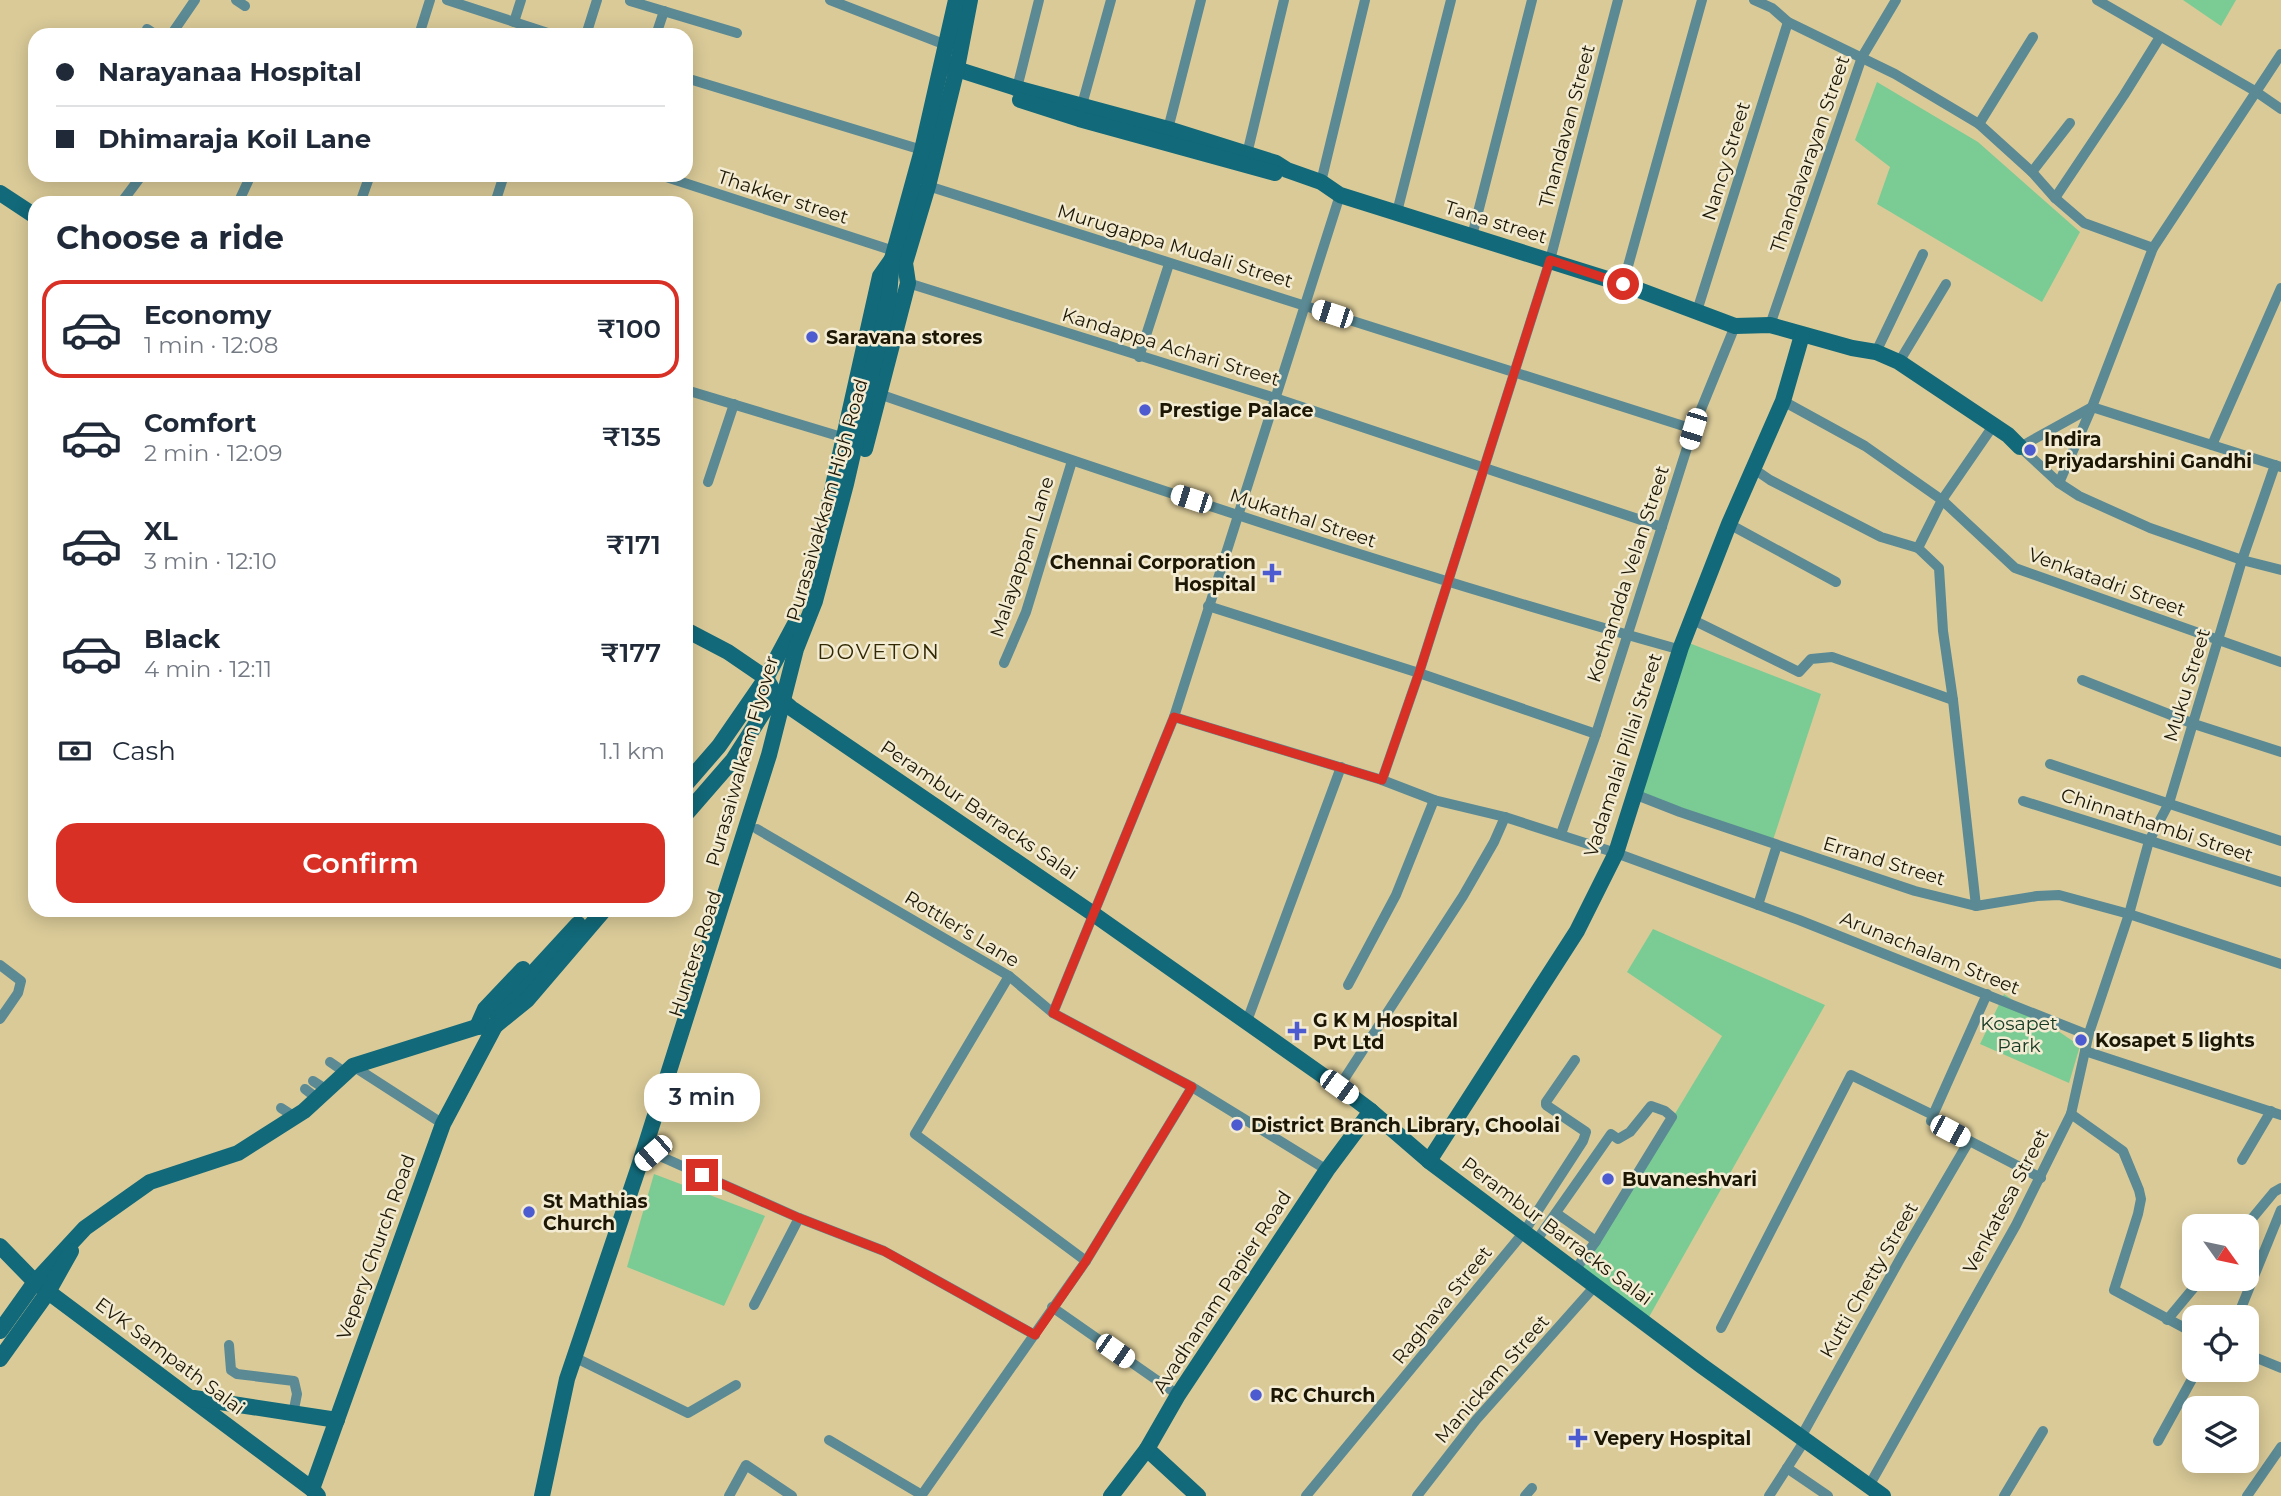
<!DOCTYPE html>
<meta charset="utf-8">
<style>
body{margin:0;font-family:Montserrat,sans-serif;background:#f6f6f7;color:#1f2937;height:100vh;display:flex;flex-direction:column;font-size:26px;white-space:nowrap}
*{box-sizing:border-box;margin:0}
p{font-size:23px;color:#747a83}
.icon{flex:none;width:38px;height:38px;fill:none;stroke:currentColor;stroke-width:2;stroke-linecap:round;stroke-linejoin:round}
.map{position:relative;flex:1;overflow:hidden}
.drawer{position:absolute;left:28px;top:196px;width:665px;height:721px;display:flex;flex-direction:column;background:#fff;border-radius:21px;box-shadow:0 4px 18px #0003}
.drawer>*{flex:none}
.hud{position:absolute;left:28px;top:28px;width:665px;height:154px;border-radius:21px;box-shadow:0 4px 18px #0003;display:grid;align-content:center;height:154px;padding:0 28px;background:#fff}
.needle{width:46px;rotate:123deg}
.buttons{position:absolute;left:2182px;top:1214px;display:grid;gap:14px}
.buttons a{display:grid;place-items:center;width:77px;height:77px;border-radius:14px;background:#fff;box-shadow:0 4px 18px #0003;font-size:35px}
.end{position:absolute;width:32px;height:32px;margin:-16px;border:9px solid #d93025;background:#fff;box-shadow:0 0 0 4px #fff}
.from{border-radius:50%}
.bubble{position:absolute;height:49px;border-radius:21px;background:#fff;box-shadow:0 4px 18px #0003;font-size:23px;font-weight:600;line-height:49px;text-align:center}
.car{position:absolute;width:21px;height:42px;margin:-21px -10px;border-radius:9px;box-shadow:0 0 5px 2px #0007;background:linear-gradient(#fff 24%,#345 0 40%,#fff 0 76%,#345 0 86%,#fff 0)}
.hud b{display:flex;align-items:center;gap:24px;height:66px;font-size:26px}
.hud b+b{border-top:2px solid #e0e1e3}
.hud i{width:18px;height:18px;background:#1f2937}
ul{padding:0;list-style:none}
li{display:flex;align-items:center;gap:21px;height:98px;margin:0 14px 10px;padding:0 14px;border:4px solid transparent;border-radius:21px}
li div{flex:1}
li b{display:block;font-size:26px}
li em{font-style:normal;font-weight:600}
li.active{border-color:#d93025}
li>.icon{width:63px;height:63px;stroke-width:1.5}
h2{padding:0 28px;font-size:32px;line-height:84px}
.pay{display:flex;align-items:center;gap:18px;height:77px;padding:0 28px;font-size:26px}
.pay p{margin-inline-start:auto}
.primary-button{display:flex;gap:14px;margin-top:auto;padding:14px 28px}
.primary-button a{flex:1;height:80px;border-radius:21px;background:#d93025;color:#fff;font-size:28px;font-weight:600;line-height:80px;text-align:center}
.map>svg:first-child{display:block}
.green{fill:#7acc94}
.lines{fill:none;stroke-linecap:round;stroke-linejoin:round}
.street{stroke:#5b8a94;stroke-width:10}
.secondary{stroke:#126979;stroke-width:16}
.route{stroke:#d93025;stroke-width:9}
.poi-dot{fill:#4d5bd1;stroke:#f3ebd2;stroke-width:2.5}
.labels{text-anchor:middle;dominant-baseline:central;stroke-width:5;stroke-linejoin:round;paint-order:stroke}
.street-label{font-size:19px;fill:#1c1604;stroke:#f3ebd2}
.poi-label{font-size:19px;font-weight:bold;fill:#1c1604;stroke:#f3ebd2;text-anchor:start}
.park-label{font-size:19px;fill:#153922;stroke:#f3ebd2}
.neighbourhood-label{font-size:21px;letter-spacing:2px;fill:#322803;stroke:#f3ebd2}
</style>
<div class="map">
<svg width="2281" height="1496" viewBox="0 0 2281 1496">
<rect width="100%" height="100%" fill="#daca98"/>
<!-- green -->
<g class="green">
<polygon points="2183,0 2236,0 2221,26"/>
<polygon points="1877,82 1978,142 2080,232 2042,302 1877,204 1890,167 1855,140"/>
<polygon points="1689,643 1821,694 1773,840 1637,792"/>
<polygon points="1653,929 1825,1005 1649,1317 1578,1264 1673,1117 1722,1036 1627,972"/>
<polygon points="2004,994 2080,1046 2069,1083 1980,1044"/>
<polygon points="654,1174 765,1216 724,1306 627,1267"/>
</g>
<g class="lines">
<!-- street -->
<g class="street">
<polyline points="236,0 245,6"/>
<polyline points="447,0 554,35"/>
<polyline points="830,0 946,45"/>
<polyline points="1754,0 1772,8 1788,22 1895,74 1979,124 2032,172 2055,198 2084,223 2153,248"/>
<polyline points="2097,0 2255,91 2281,109"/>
<polyline points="630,1 737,33"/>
<polyline points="514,22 521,0"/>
<polyline points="147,29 156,35"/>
<polyline points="171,35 195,0"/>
<polyline points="419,35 430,0"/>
<polyline points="586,35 597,0"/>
<polyline points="656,35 664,11"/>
<polyline points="686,78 922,150"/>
<polyline points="1016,92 1039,0"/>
<polyline points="1080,112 1111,0"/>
<polyline points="1979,124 2033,37"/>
<polyline points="1167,133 1201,0"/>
<polyline points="1247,154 1284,0"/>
<polyline points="2032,172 2070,123"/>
<polyline points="660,175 894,251"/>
<polyline points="1321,182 1365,0"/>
<polyline points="928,186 1693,429"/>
<polyline points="2055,198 2124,95 2160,37"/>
<polyline points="121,203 142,175"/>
<polyline points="238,203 251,175"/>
<polyline points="360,203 370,175"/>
<polyline points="495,203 504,175"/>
<polyline points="1397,212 1451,0"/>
<polyline points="1472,236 1532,0"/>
<polyline points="908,283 1275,398 1662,527"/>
<polyline points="1623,284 1702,0"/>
<polyline points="1697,311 1788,22"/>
<polyline points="1770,325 1862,57 1896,0"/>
<polyline points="1876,352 1923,254"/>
<polyline points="1139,357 1169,264"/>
<polyline points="1899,362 1946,284"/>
<polyline points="686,390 845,438"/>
<path d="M879 394C1144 486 1410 574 1681 650"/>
<polyline points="1783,401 1865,446 1942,500 2015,568 2281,662"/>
<polyline points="2212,445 2281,288"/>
<polyline points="2281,467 2092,407 2020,447 2059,483 2079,496 2150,528 2242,560 2281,570"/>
<polyline points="1754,469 1770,480 1881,537 1918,548"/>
<polyline points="708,482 734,404"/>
<polyline points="2059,483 2092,407 2153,248 2281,54"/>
<polyline points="1729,524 1836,582"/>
<polyline points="1208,606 1419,673 1596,734"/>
<polyline points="1691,619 1799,672 1811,659 1832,657 1953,700"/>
<polyline points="1004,663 1026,612 1072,461"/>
<polyline points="2082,680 2194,724 2281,752"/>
<polyline points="1174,717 1382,780 1434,800 1505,817 1616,853 1799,920 2088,1035"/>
<polyline points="2050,764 2281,841"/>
<polyline points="1382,780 1419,673 1550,260 1618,0"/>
<polyline points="1634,794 1680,812 1915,891 1976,906 2037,896 2059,895 2129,914 2281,964"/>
<polyline points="2023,801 2281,882"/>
<polyline points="757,829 1009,976 1053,1013 1192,1087 1327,1170"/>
<polyline points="1561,834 1596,734 1693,429 1735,326"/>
<polyline points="1758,905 1777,845"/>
<polyline points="1976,906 1953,700 1943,631 1939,568 1918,548 1942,500 1993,426"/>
<polyline points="0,965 21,981 18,993 0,1019"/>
<polyline points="1009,976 915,1134 1086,1261"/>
<polyline points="1348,985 1396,895 1434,800"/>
<polyline points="1053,1013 1174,717 1340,195"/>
<polyline points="1247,1021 1341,767"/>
<polyline points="2085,1051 2281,1115"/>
<polyline points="330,1062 346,1073"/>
<polyline points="353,1066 443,1124"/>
<polyline points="313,1081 327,1090"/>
<polyline points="1339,1087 1463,896 1494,842 1505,817"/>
<polyline points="305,1089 318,1099"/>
<polyline points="281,1108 295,1117"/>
<polyline points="2071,1114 2123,1151 2139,1190 2141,1199 2138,1214 2114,1290 2194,1333"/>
<polyline points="1933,1115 1987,994"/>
<polyline points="653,1153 799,1218 884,1251 1035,1335"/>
<polyline points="2242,1160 2271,1111"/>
<polyline points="1556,1213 1596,1241 1575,1270"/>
<polyline points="2245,1227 2274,1192 2281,1188"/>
<polyline points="1536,1241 1611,1134 1618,1139 1630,1132 1651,1106 1665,1111 1672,1117 1596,1241"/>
<polyline points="754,1305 799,1218"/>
<polyline points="1052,1307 1178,1395"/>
<polyline points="2237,1318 2281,1210"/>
<polyline points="2167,1320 2201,1279"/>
<polyline points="1721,1328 1851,1075 1933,1115 1931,1121 2041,1178"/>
<polyline points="229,1345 231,1370 237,1374 294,1381 297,1394 293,1414"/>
<polyline points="2247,1354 2281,1368"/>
<polyline points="574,1357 688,1413 736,1385"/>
<polyline points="1801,1437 1900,1259 1969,1141"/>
<polyline points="829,1440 922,1495"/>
<polyline points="2158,1441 2197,1370"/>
<polyline points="1787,1468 1828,1496"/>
<polyline points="1869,1486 2016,1225 2071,1114 2089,1033 2129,914 2149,841 2169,803 2242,560 2275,465"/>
<polyline points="729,1496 746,1465 792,1496"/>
<polyline points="921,1496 1086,1261 1192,1087"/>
<polyline points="1306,1496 1524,1232 1583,1141 1586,1132 1546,1105 1546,1102 1575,1060"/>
<polyline points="1417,1496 1476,1420 1595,1286"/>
<polyline points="1525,1496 1532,1488"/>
<polyline points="1769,1496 1805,1440"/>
<polyline points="2004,1496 2043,1431"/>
<polyline points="2247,1496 2281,1447"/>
</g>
<!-- secondary -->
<g class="secondary">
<polyline points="947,66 1016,88 1168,129 1276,163 1287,170 1321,182 1340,195 1623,284 1735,326 1770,325 1852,348 1876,352 1899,362 2008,435 2020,447"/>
<polyline points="1020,100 1079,119 1275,173"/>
<polyline points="0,193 35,216"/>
<polyline points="865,449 908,283 905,263 928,186 957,68 970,0"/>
<polyline points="824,526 880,276 892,259"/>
<polyline points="686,630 728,652 766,678 775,694 791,708 1092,913 1339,1087 1371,1111 1429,1161 1702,1366 1883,1496"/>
<polyline points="686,784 719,746 766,678 796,622"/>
<polyline points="686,814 733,760 775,694"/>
<polyline points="496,1013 578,924"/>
<polyline points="477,1027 485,1009 523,969"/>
<polyline points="1429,1161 1577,931 1616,853 1681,647 1729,524 1783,401 1802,335"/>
<polyline points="0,1246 35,1282 312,1489 318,1496"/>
<polyline points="0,1331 35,1282 85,1228 150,1182 238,1153 304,1111 353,1066 477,1027 495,1026 527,1000 604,910"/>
<polyline points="0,1359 48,1292 71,1251"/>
<polyline points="194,1398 337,1420"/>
<polyline points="1147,1449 1198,1496"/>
<polyline points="312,1489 443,1124 495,1026"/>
<polyline points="542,1496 567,1379 639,1166 769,755 796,649 815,601 846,484 889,297 892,259 922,150 956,0"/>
<polyline points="1111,1496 1147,1449 1178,1395 1327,1170 1371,1111"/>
</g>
</g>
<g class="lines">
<!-- route -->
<polyline class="route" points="702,1175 799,1218 884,1251 1035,1335 1086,1261 1192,1087 1053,1013 1174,717 1382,780 1419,673 1550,260 1623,284"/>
</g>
<!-- markers -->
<g class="poi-dot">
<circle cx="812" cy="337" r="7"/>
<circle cx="1145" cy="410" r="7"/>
<circle cx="2030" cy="450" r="7"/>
<path d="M1268.5 562.5h7v7h7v7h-7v7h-7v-7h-7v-7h7z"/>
<path d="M1293.5 1020.5h7v7h7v7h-7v7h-7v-7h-7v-7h7z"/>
<circle cx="2081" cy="1040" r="7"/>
<circle cx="1237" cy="1125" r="7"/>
<circle cx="1608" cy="1179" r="7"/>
<circle cx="529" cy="1212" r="7"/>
<circle cx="1256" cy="1395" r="7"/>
<path d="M1574.5 1427.5h7v7h7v7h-7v7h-7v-7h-7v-7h7z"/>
</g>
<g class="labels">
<!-- street labels -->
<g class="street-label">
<text transform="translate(1567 126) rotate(-75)">Thandavan Street</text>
<text transform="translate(1810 154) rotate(-71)">Thandavarayan Street</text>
<text transform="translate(1726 161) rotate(-73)">Nancy Street</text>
<text transform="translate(783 197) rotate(18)">Thakker street</text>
<text transform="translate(1496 222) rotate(17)">Tana street</text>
<text transform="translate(1175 246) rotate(17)">Murugappa Mudali Street</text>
<text transform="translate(1171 347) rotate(17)">Kandappa Achari Street</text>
<text transform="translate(827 500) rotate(-74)">Purasaivakkam High Road</text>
<text transform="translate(1303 518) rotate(18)">Mukathal Street</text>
<text transform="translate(1022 557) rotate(-72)">Malayappan Lane</text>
<text transform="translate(1628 574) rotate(-72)">Kothandda Velan Street</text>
<text transform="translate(2107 582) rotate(20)">Venkatadri Street</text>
<text transform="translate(2187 685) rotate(-73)">Muku Street</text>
<text transform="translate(1623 755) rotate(-72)">Vadamalai Pillai Street</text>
<text transform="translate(742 761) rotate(-74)">Purasaiwalkam Flyover</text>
<text transform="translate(979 810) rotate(34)">Perambur Barracks Salai</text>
<text transform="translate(2157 825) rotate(18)">Chinnathambi Street</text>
<text transform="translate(1884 861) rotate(17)">Errand Street</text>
<text transform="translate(962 929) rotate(31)">Rottler's Lane</text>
<text transform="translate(1930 953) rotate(22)">Arunachalam Street</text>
<text transform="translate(695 954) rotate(-72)">Hunters Road</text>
<text transform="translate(2006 1201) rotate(-62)">Venkatesa Street</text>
<text transform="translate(1557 1231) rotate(37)">Perambur Barracks Salai</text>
<text transform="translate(376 1247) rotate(-70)">Vepery Church Road</text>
<text transform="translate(1869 1280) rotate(-60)">Kutti Chetty Street</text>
<text transform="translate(1222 1292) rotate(-57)">Avadhanam Papier Road</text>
<text transform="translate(1442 1305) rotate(-51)">Raghava Street</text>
<text transform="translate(170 1356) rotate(37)">EVK Sampath Salai</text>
<text transform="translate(1492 1379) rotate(-49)">Manickam Street</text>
</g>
<!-- poi labels -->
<g class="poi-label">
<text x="826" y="337">Saravana stores</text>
<text x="1159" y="410">Prestige Palace</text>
<text x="2044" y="439">Indira<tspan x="2044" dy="22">Priyadarshini Gandhi</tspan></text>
<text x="1256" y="562" text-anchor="end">Chennai Corporation<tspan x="1256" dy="22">Hospital</tspan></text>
<text x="1313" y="1020">G K M Hospital<tspan x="1313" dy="22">Pvt Ltd</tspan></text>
<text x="2095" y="1040">Kosapet 5 lights</text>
<text x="1251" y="1125">District Branch Library, Choolai</text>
<text x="1622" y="1179">Buvaneshvari</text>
<text x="543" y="1201">St Mathias<tspan x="543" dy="22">Church</tspan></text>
<text x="1270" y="1395">RC Church</text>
<text x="1594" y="1438">Vepery Hospital</text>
</g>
<!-- park labels -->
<g class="park-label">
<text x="2019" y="1023">Kosapet<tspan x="2019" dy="22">Park</tspan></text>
</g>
<!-- neighbourhood labels -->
<g class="neighbourhood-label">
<text x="879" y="651">DOVETON</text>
</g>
</g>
</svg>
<div class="buttons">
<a><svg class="needle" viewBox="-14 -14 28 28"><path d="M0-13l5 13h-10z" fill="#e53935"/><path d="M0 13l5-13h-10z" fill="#747a83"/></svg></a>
<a><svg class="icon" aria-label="locate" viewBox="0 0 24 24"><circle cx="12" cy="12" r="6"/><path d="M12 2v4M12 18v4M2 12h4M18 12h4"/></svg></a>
<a><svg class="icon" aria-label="layers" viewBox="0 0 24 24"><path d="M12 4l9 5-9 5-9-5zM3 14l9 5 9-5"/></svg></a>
</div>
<i class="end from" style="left:1623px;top:284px"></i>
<i class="end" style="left:702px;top:1175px"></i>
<div class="bubble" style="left:644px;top:1073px;width:116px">3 min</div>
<i class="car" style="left:1332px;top:314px;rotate:288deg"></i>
<i class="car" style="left:1693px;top:429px;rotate:197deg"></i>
<i class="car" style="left:1191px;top:499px;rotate:288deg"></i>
<i class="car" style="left:1339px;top:1087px;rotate:126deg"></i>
<i class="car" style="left:1950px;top:1131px;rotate:118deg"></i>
<i class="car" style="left:653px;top:1153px;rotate:229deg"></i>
<i class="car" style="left:1115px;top:1351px;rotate:125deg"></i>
<div class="hud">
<b><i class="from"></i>Narayanaa Hospital</b>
<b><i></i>Dhimaraja Koil Lane</b>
</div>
<section class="drawer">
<h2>Choose a ride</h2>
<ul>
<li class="active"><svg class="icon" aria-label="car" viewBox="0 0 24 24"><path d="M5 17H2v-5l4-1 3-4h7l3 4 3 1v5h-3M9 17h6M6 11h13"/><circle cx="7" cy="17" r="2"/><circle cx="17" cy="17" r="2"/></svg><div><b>Economy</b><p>1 min · 12:08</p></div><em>₹100</em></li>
<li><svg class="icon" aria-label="car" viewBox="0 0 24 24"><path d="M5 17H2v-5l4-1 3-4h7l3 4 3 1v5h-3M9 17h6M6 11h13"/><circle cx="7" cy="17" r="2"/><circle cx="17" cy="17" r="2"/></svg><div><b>Comfort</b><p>2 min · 12:09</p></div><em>₹135</em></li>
<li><svg class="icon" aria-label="car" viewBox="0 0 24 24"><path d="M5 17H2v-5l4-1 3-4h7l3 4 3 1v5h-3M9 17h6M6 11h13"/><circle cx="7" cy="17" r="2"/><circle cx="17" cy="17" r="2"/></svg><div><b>XL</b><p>3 min · 12:10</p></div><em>₹171</em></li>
<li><svg class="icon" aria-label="car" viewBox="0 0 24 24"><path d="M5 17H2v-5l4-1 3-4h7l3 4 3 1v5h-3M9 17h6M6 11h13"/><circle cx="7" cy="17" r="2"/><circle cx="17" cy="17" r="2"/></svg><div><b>Black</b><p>4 min · 12:11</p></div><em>₹177</em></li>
</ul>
<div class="pay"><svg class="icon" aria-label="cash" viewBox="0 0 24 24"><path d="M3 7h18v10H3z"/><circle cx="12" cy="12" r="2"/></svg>Cash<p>1.1 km</p></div>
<div class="primary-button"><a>Confirm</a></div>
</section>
</div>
